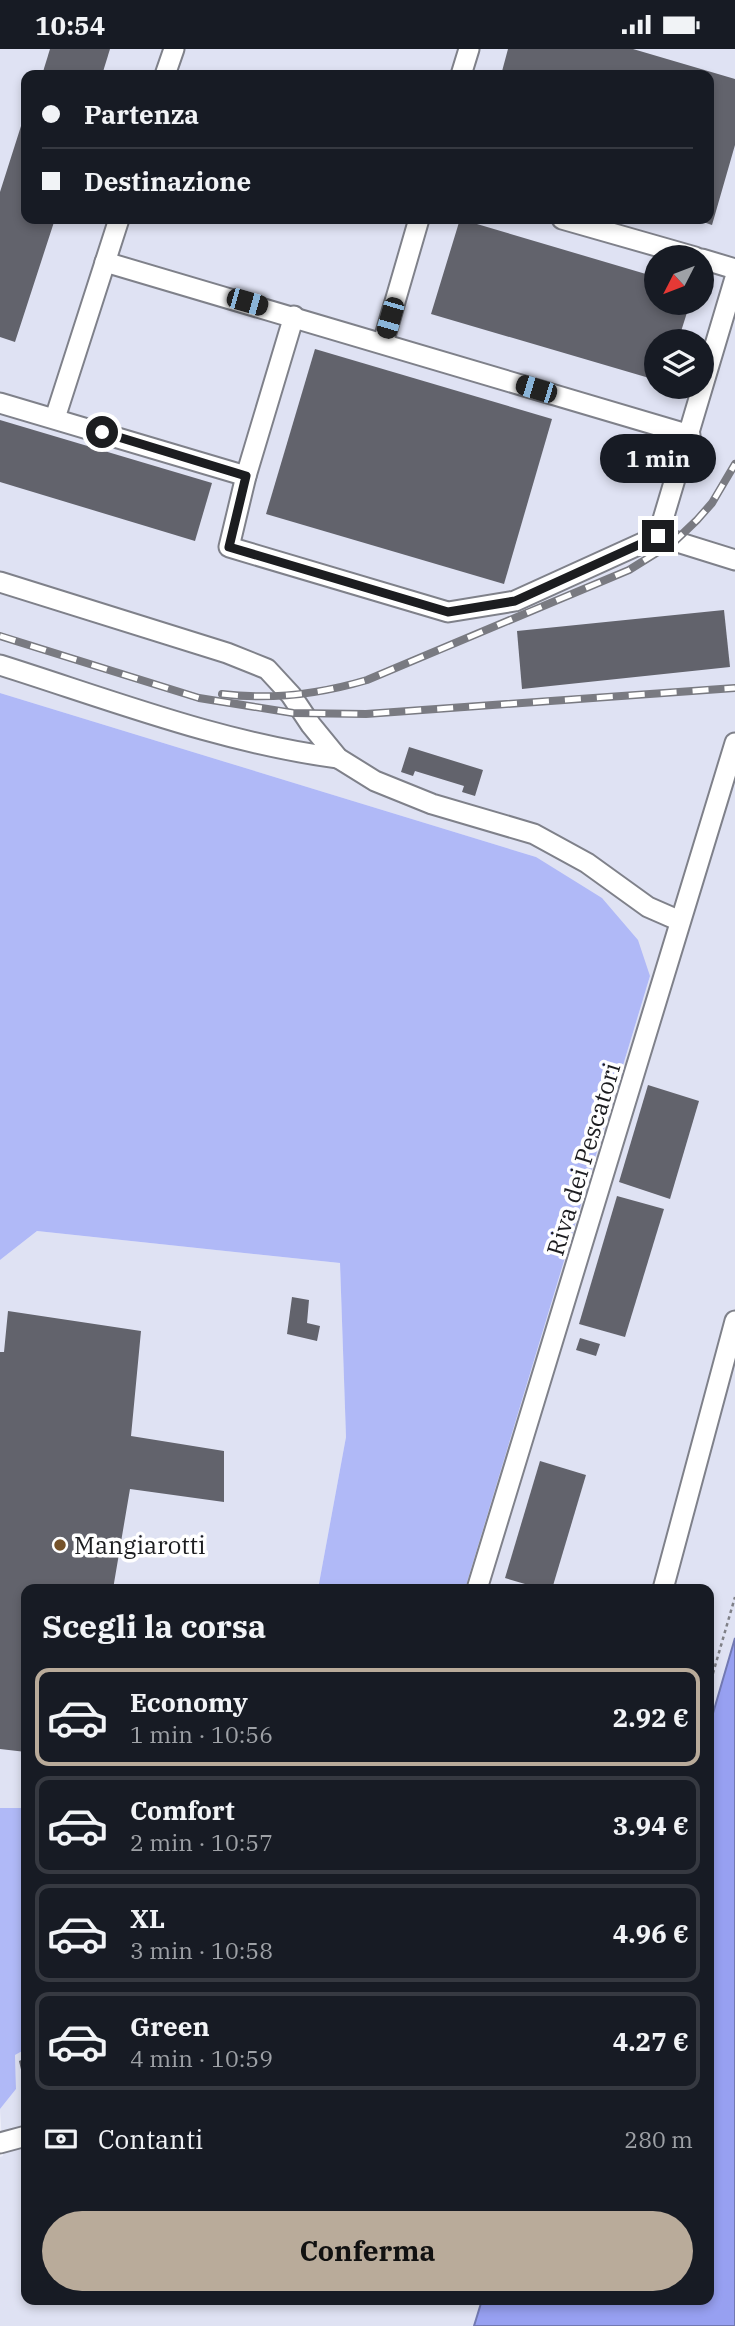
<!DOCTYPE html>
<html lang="it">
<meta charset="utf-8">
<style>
body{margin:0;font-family:"IBM Plex Serif",serif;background:#242831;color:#f1f3f6;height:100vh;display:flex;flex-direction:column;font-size:26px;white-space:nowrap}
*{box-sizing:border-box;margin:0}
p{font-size:23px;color:#9ea1a6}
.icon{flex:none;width:38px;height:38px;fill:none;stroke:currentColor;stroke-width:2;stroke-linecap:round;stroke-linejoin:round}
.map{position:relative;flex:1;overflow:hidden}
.drawer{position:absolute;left:21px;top:1535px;width:693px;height:721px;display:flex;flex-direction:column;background:#171b24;border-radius:14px;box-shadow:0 4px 10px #0003}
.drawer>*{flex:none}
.hud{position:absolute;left:21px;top:21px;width:693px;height:154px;border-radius:14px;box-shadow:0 4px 10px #0003;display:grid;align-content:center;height:154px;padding:0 21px;background:#171b24}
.needle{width:46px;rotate:228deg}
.buttons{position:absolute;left:644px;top:196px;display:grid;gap:14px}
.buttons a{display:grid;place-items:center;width:70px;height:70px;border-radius:50%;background:#171b24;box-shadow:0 4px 10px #0003;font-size:35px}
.end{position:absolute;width:32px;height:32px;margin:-16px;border:9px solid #1c1d20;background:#fff;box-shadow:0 0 0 4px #fff}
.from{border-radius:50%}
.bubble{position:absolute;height:49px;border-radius:24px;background:#171b24;box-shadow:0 4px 10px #0003;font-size:23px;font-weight:700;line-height:49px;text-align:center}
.car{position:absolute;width:21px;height:42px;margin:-21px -10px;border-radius:9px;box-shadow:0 0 5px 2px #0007;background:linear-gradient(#222 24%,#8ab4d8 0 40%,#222 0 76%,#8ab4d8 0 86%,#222 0)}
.hud b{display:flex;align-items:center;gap:24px;height:66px;font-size:26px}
.hud b+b{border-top:2px solid #363941}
.hud i{width:18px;height:18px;background:#f1f3f6}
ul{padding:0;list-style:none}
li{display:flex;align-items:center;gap:21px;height:98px;margin:0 14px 10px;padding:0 7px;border:4px solid #363941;border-radius:14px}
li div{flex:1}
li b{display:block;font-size:26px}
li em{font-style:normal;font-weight:700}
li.current{border-color:#b9ab9a}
li>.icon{width:63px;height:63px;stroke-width:1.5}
h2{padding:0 21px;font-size:32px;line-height:84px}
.pay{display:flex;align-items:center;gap:18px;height:77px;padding:0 21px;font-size:26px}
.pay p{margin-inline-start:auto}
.action{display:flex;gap:14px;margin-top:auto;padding:14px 21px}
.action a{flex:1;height:80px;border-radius:42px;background:#b9ab9a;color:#111;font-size:28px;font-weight:700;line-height:80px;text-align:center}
.status{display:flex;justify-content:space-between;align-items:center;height:49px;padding:0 35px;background:#171b24;direction:ltr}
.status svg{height:19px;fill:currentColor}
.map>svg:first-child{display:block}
.built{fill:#dfe2f3;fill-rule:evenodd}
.green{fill:#b0b9f7}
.water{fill:#97a0f1;stroke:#7279b2;stroke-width:2}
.building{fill:#62636c}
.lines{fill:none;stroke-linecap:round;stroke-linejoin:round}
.minor-casing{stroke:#7f818a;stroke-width:23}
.path{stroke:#7f8087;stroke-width:2.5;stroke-dasharray:3.5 3.5;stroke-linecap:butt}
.minor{stroke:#fff;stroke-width:19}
.rail-casing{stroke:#797a81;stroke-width:8}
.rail{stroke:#fff;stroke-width:5;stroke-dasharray:16;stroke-linecap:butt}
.route{stroke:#1c1d20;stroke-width:9}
.poi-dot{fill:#75522a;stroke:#fff;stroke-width:2.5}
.labels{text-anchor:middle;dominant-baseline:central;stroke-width:7;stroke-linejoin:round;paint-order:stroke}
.street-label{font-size:24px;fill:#1c1d20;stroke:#fff}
.poi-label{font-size:24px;fill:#1c1d20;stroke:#fff;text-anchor:start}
</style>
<div class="status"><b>10:54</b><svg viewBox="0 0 49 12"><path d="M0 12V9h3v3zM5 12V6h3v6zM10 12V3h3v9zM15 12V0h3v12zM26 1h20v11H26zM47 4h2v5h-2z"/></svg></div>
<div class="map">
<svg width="735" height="2277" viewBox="0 0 735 2277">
<rect width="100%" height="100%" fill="#edeef9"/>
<!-- built -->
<g class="built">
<path d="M0 0H735V1589L709 1678V1540H465L650 927 536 808 0 644ZM26 26H709V170H26ZM656 208H702V254H656ZM656 292H702V338H656Z"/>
<polygon points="37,1182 340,1214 346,1388 318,1540 26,1540 26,1759 0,1759 0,1211"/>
<polygon points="26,2000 26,2250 482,2251 474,2277 0,2277 0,2108 3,2107 0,2060 16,2040 15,2006"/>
</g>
<!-- green -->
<g class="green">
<polygon points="0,644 536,808 602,849 638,891 650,927 465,1540 318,1540 346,1388 340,1214 37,1182 0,1211"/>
<polygon points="0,1759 26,1759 26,2000 15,2006 16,2040 0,2060"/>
</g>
<!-- water -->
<polygon class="water" points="735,1589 735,2277 474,2277 482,2251 709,2250 709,1678"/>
<!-- building -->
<g class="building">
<polygon points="50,0 110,0 102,26 42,26"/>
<polygon points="508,0 633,0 735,30 735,96 712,176 694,170 709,170 709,26 501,26"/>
<polygon points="21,77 26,79 26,170 55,170 15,293 0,288 0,143"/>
<polygon points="460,170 656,228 656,254 690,254 678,292 656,292 656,331 431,265"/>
<polygon points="315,300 552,370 504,535 266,465"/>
<polygon points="0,371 212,434 195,492 0,433"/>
<polygon points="724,561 730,618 522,640 517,582"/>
<polygon points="409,698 483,721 475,747 462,743 464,737 415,722 413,727 401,723"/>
<polygon points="648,1036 699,1052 670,1150 619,1133"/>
<polygon points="617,1147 664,1160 625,1288 579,1275"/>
<polygon points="292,1248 309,1251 307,1274 320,1277 317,1292 287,1285"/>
<polygon points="8,1262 141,1282 131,1387 224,1402 224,1453 130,1440 113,1540 26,1540 26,1703 0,1700 0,1303 4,1303"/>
<polygon points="580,1289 600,1295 596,1307 576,1301"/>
<polygon points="540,1412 586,1426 552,1540 542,1540 505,1529"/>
<polygon points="26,2009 26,2037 25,2038 19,2012"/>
</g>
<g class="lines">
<!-- minor casing -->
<g class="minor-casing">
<g id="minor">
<polyline points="165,26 174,0"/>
<polyline points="461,26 469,0"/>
<polyline points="562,170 695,208"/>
<polyline points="702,210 735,220"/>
<polyline points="105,213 690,386"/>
<polyline points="294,267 246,427 229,498 448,563 515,552 658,487 735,229"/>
<polyline points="383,294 419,170"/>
<polyline points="0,354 246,427"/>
<polyline points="55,369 119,170"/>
<polyline points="658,487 735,511"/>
<polyline points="0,533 227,604 267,620 291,646 311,676 338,709 375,732 432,755 534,785 587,814 648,858 680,872"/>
<path d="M0 616C111 651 222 694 338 709"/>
<polyline points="477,1540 735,694"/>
<polyline points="663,1540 735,1272"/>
<polyline points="0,2094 26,2087"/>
</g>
</g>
<!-- path -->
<polyline class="path" points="709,1638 735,1548"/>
<!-- minor -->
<use href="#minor" class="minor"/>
<!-- rail casing -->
<g class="rail-casing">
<g id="rail">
<polyline points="0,587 199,649 293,664 366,665 735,639"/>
<path d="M222 645C271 651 320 645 367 631L629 521 674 493 697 471 712 454 735 415"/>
</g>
</g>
<!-- rail -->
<use href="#rail" class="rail"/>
</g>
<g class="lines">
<!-- route -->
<polyline class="route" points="102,383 246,427 229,498 448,563 515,552 658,487"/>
</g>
<!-- markers -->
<circle class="poi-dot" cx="60" cy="1496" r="7"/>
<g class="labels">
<!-- street labels -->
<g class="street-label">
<text transform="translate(583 1110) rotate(-73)">Riva dei Pescatori</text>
</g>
<!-- poi labels -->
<g class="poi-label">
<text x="74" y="1496">Mangiarotti</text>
</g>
</g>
</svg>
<div class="buttons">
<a><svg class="needle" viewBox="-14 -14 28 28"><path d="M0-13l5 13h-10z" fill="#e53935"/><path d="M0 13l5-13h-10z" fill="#9ea1a6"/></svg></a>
<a><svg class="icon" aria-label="layers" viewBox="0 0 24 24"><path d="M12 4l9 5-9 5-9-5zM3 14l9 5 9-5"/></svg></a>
</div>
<i class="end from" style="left:102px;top:383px"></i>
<i class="end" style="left:658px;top:487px"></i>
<div class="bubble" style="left:600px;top:385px;width:116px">1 min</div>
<i class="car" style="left:247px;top:253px;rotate:106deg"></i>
<i class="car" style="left:390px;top:269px;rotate:196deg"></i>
<i class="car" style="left:536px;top:340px;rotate:287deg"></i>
<div class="hud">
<b><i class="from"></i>Partenza</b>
<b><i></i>Destinazione</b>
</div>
<section class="drawer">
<h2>Scegli la corsa</h2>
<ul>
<li class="current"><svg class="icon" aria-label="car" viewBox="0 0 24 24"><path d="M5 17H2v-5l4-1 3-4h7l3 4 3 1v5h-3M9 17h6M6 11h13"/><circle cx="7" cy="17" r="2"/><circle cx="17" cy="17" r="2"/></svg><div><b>Economy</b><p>1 min · 10:56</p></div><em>2.92 €</em></li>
<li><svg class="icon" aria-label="car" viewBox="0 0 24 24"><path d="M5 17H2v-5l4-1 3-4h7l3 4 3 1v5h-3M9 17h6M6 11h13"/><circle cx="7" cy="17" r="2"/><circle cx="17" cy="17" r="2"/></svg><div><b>Comfort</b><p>2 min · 10:57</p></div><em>3.94 €</em></li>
<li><svg class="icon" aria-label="car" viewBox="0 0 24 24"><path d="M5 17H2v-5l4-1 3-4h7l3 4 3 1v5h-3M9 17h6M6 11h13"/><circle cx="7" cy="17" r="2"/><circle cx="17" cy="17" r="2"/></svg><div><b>XL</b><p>3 min · 10:58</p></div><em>4.96 €</em></li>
<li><svg class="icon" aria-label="car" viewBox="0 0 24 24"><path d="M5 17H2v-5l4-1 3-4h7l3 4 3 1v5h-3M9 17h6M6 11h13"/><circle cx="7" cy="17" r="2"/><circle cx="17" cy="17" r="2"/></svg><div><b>Green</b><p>4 min · 10:59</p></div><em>4.27 €</em></li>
</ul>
<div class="pay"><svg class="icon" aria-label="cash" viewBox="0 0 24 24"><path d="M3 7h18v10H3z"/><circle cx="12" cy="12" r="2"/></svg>Contanti<p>280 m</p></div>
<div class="action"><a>Conferma</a></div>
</section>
</div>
